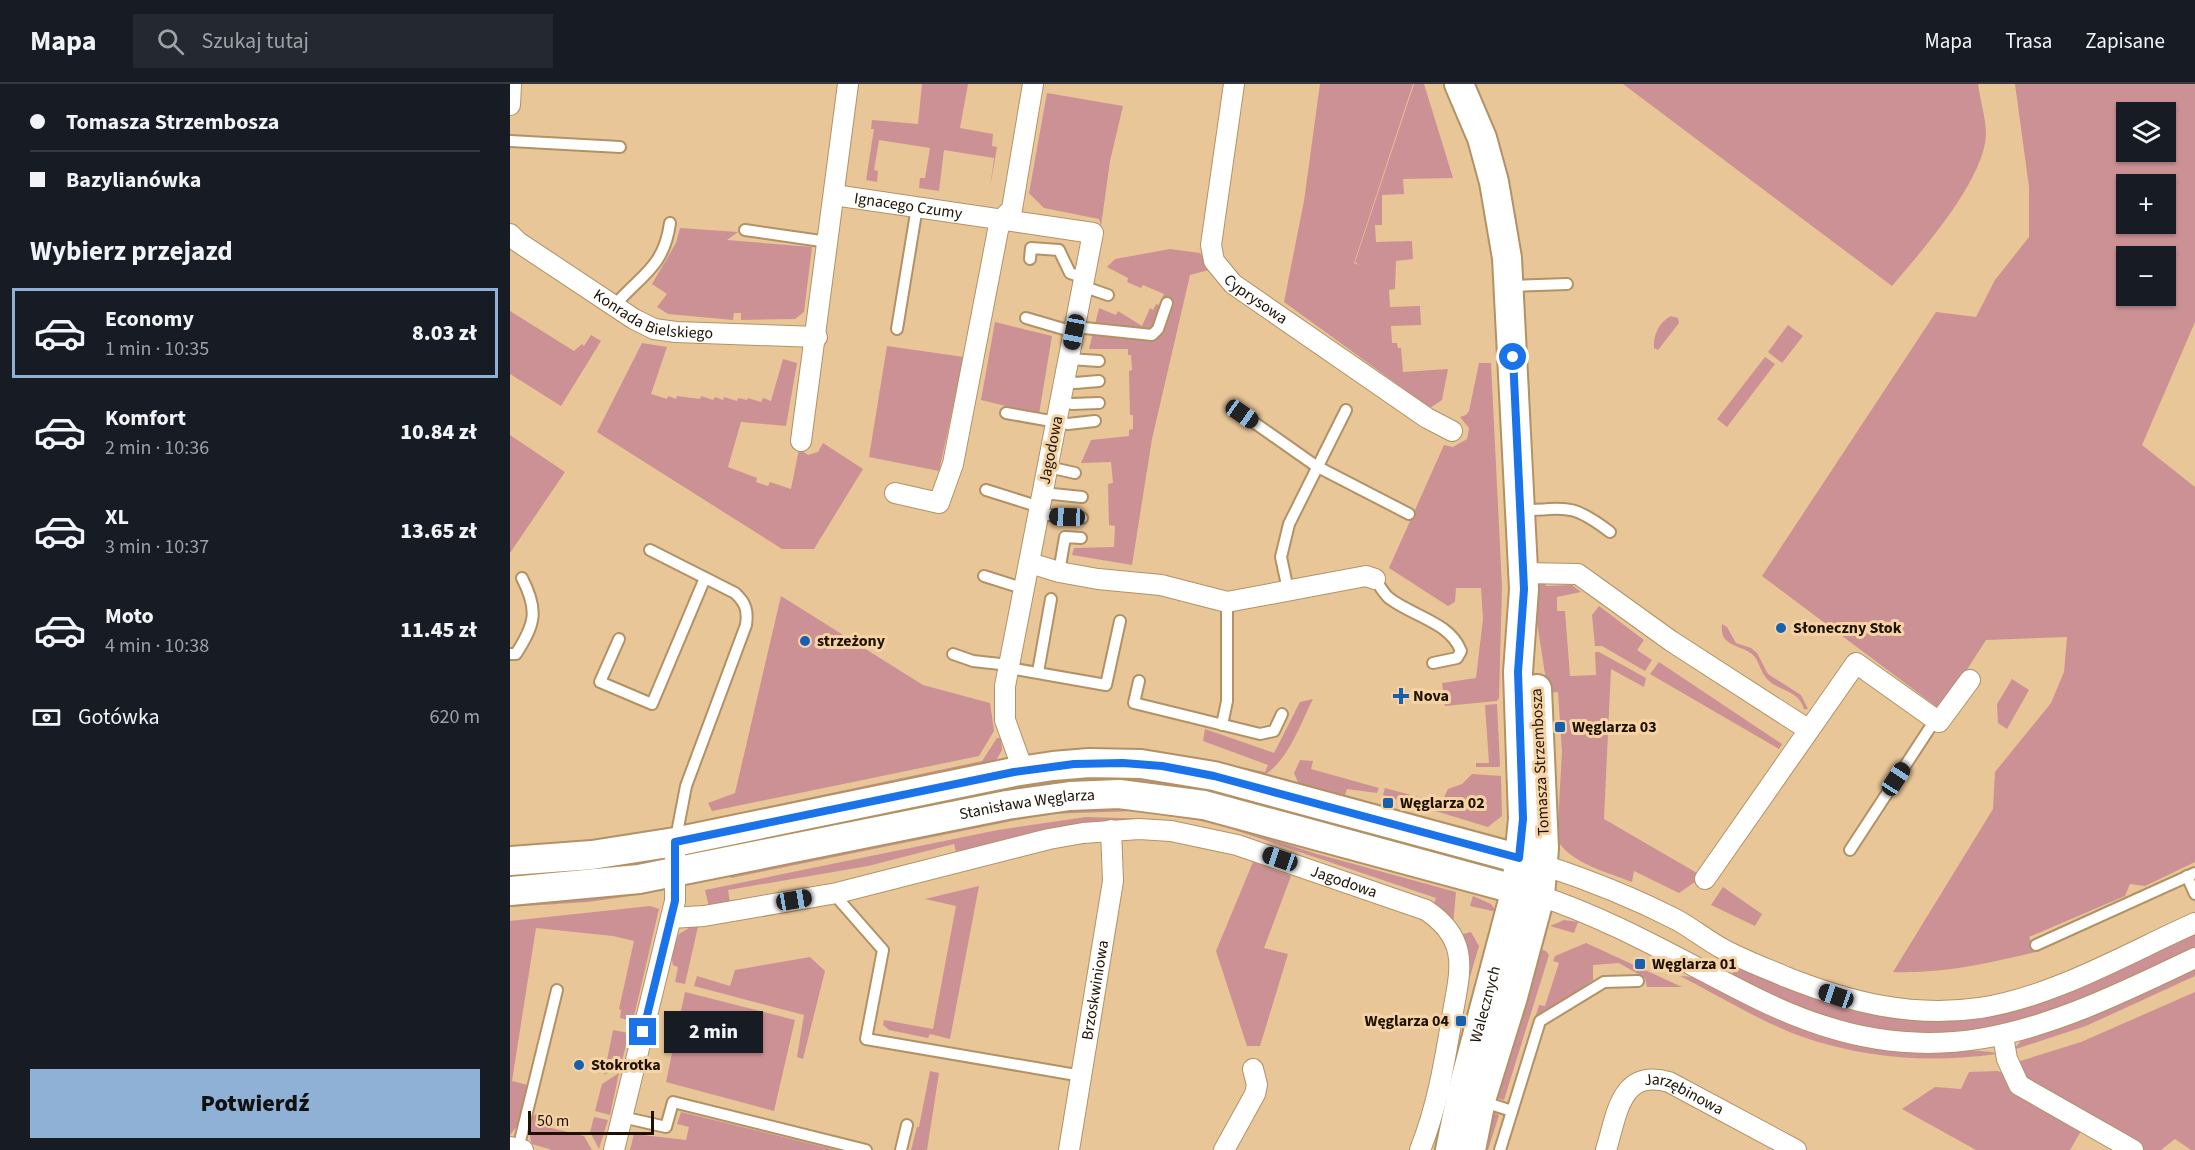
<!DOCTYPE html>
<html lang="pl">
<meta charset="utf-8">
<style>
body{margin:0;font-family:"Source Sans 3",sans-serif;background:#242831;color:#f1f3f6;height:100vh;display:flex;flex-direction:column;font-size:22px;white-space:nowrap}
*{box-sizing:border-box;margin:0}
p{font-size:20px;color:#9ea1a6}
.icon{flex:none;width:33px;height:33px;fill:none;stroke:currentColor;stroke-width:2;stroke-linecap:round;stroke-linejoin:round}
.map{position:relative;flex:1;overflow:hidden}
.side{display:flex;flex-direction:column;background:#171b24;width:510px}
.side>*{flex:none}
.guide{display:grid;align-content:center;height:132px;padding:0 30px;background:#171b24}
.buttons{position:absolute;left:1606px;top:18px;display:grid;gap:12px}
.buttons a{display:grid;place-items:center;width:60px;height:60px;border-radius:0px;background:#171b24;box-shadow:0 2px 4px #0004;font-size:30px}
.scale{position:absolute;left:18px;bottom:15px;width:126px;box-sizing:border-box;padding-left:6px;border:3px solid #1d1102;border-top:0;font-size:16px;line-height:21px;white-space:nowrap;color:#1d1102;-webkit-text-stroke:4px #f6d3a5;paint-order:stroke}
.end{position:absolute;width:27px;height:27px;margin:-14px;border:8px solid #1a73e8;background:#fff;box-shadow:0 0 0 3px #fff}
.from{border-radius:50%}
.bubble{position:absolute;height:42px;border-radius:0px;background:#171b24;box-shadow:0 2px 4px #0004;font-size:20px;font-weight:800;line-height:42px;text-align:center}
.car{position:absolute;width:18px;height:36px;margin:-18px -9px;border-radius:8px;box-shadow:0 0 4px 2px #0007;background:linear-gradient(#222 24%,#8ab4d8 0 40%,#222 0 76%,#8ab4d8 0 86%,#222 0)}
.guide b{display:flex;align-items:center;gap:21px;height:57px;font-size:22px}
.guide b+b{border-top:2px solid #363941}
.guide i{width:15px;height:15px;background:#f1f3f6}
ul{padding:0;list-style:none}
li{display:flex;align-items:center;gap:18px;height:90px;margin:0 12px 9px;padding:0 18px;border:3px solid transparent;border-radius:0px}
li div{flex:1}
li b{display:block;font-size:22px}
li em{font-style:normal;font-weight:800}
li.active{border-color:#8fb1d6}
li>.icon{width:54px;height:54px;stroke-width:1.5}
h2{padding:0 30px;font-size:27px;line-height:72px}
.pay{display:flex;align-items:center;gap:15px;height:66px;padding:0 30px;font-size:22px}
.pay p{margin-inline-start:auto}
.primary-button{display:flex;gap:12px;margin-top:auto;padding:12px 30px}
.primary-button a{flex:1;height:69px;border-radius:0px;background:#8fb1d6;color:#111;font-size:24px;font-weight:800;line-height:69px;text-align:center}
header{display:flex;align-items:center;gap:36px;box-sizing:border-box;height:84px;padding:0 30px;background:#171b24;border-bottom:2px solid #363941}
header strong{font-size:28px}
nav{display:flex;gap:33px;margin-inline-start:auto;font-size:21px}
.search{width:420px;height:54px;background:#242831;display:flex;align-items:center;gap:15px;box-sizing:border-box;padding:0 21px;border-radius:0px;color:#9ea1a6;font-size:22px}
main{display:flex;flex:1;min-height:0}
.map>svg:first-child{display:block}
.green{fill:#cc9195;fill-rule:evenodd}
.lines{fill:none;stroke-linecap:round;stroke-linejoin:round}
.lane-casing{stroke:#b29265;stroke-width:14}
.street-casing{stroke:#b29265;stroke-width:22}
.secondary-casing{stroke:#b29265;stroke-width:32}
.lane{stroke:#fff;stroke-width:10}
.street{stroke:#fff;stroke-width:20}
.secondary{stroke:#fff;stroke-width:28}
.route{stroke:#1a73e8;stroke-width:8}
.poi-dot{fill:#1760b0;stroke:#f6d3a5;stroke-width:2}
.labels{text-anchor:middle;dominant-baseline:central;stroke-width:6;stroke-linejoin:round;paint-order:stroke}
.street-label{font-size:16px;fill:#1d1102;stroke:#f6d3a5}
.poi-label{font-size:16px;font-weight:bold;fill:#1d1102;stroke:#f6d3a5;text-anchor:start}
</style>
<header>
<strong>Mapa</strong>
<div class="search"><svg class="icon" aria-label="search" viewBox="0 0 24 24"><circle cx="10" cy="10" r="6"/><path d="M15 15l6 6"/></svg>Szukaj tutaj</div>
<nav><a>Mapa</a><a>Trasa</a><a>Zapisane</a></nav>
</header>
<main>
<section class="side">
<div class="guide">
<b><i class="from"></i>Tomasza Strzembosza</b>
<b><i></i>Bazylianówka</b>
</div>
<h2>Wybierz przejazd</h2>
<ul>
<li class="active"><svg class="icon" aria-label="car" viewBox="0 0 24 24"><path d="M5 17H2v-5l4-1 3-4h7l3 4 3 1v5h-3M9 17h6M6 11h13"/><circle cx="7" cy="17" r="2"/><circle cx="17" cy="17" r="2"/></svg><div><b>Economy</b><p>1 min · 10:35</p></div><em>8.03 zł</em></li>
<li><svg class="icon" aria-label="car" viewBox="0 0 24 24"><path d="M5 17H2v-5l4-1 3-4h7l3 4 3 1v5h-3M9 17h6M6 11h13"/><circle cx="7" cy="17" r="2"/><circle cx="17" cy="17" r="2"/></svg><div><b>Komfort</b><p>2 min · 10:36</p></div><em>10.84 zł</em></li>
<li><svg class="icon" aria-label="car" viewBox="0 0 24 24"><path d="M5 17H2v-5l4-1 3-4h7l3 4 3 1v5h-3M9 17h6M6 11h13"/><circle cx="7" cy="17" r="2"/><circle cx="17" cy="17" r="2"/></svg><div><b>XL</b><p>3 min · 10:37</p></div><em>13.65 zł</em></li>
<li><svg class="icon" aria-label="car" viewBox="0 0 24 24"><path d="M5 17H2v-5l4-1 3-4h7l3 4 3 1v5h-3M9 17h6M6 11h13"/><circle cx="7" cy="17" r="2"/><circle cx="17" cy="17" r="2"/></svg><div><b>Moto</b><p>4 min · 10:38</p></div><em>11.45 zł</em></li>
</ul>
<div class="pay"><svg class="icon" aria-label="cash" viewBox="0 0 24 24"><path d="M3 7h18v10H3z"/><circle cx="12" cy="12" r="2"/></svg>Gotówka<p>620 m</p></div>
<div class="primary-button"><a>Potwierdź</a></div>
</section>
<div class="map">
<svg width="1685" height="1066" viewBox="0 0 1685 1066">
<rect width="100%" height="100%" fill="#e9c698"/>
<!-- green -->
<g class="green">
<polygon points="412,0 458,0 450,44 483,50 482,62 487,63 480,104 484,74 434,66 429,107 409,104 410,94 415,94 420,64 369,56 364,86 368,87 367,98 356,96 364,45 361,45 362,36 408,40"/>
<polygon points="810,0 903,0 844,179 849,181 845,178 904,0 914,0 943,94 893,95 894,110 872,111 872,141 865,141 866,158 902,157 903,175 886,177 885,205 879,206 880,223 910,222 911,241 881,242 882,259 887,259 888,264 891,264 893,288 938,285 932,316 920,324 774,218 794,117"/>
<path d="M1113 0H1468C1470 16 1476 34 1476 50 1475 96 1410 169 1382 202Z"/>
<path d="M1505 0H1685V238L1632 361 1685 403V778L1635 802 1620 800 1615 812 1519 853 1526 868C1478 879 1432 890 1383 888L1483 725 1485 688 1541 619 1554 588 1557 553 1476 556 1431 626 1252 492 1426 228 1466 233 1485 196 1519 153V103ZM1617 28H1656V68H1617ZM1617 100H1656V140H1617ZM1617 172H1656V212H1617Z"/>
<polygon points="537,9 613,22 600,77 591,142 589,135 534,124 519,109"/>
<polygon points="170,144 228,148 217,156 302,163 294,228 285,235 231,236 231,229 224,229 223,236 158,230 147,223 157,210 142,200 166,159"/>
<polygon points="660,165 690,169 703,185 680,191 642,355 622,481 562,471 564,464 604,463 605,442 599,441 598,400 603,399 601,378 571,379 581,356 619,352 619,346 623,345 623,331 620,331 619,287 622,286 621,271 618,271 618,265 579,265 589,224 606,231 608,227 632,242 640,224 643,226 646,220 649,221 654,210 633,201 631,204 617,198 618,194 597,183 605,175"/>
<polygon points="0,227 64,267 72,260 74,262 81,251 91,257 51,322 0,290"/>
<path d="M1161 232 1168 234 1169 239 1148 266 1144 264C1143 251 1149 238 1161 232Z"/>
<polygon points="485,238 542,252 529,330 471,316"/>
<polygon points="1278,241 1293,252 1272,279 1258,268"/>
<polygon points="132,259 157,263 141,310 157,315 158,312 166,315 167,312 190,315 191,312 203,316 205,313 213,316 214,313 227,317 228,314 237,316 238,314 251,318 253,314 261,317 273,275 287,279 276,342 231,338 218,383 247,394 246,398 258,402 260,398 281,405 289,365 298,371 308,368 313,359 353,385 304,465 272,465 87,348"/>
<polygon points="377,262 454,273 429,387 359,373"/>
<polygon points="1255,273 1265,280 1217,343 1207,335"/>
<polygon points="969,279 981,279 992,503 989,614 987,617 935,622 932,599 966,594 973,535 971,504 946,504 945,518 938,522 879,484 934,361 943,363 957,355 959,344 950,333 956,331 959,327"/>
<polygon points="0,351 55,388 0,469"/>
<path d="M1034 496 1036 502 1062 501 1071 508 1047 513V527H1055L1060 592 1086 591 1085 568H1089L1136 594 1134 603 1101 585 1094 735 1187 789 1185 798 1169 809 1124 787 1122 798C1097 788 1062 780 1047 756L1052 668 1048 608 1038 609 1023 513 1025 505Z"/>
<polygon points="271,512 413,601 480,619 484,647 469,672 202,727 198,719 225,709"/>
<polygon points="1089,522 1134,556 1127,566 1142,576 1135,587 1092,562 1085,562 1082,531"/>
<path d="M1212 540 1217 543 1226 559 1241 564 1247 569 1258 590 1291 611 1298 625H1294C1289 607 1271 607 1259 597 1250 589 1250 577 1242 570 1230 560 1209 563 1212 540Z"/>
<polygon points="1149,578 1272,660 1269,665 1140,590"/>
<polygon points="1502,595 1519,606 1497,645 1488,639 1487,620"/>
<path d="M803 615C789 642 777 682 748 694L660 669 755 688 758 681 693 657 695 645 764 669 790 618Z"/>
<polygon points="987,620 990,681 989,683 966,683 966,679 979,679 975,621"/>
<polygon points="487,654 491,654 492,666 484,680 210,739 209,733 472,677"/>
<polygon points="790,676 803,677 801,685 869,704 867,709 837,705 834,714 790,703 784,689"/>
<polygon points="573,690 671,696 802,733 731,722 666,706 371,734 433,714"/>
<polygon points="962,690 991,692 992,732 978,743 873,711 875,704 931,719 938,705 952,700"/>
<polygon points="598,721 683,730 807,770 946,808 943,842 923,822 926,814 704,739 626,727 537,730 221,794 220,789 489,733"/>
<polygon points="576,733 646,735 687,746 447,772 444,760 358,782 218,806 220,819 199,823 195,806 488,746"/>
<polygon points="743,778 781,792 754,864 778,870 750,962 737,962 706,867"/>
<polygon points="469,802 440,955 420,950 418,954 379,946 373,941 374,936 423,945 446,822 415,815"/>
<polygon points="1213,803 1252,830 1245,842 1201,821"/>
<polygon points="137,806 141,809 78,818 0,823 0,818"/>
<polygon points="963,812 981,820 987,828 960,822"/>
<polygon points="140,822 149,825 123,937 110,934 111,926 109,925 124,857 103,852 26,844 2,997 18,1001 7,1042 0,1051 0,837"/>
<polygon points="1054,836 1068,838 1064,849 1040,842"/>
<polygon points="189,838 175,900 165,898 168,883 163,881 160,865 169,850"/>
<polygon points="961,848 969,862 954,913 949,851"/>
<path d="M1685 848V863C1555 924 1457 981 1310 931 1281 921 1248 910 1223 891V883L1229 885 1337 926 1397 935 1453 934Z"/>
<polygon points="1076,859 1172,903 1137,903 1135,894 1109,879 1083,881 1083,896 1024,937 1029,921 1035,922 1049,879 1043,877 1045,872"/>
<polygon points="1029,865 1036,867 1039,871 994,1016 986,1014"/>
<polygon points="300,873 315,887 293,975 287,973 294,931 184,902 187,892 220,902 225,886"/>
<polygon points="1685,885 1685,892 1576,942 1503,966 1511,957 1565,939"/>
<path d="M1170 892 1186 893C1251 927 1314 960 1387 967 1405 968 1479 964 1487 970 1421 979 1356 975 1293 953 1253 939 1209 912 1170 892Z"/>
<polygon points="175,908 285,936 264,1027 156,998"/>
<polygon points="1685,908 1685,1066 1681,1066 1665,1055 1651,1066 1605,1066 1571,1047 1560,1066 1466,1066 1392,1025 1425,1003 1451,1005 1459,988 1487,987 1513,994 1504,979 1571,958"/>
<polygon points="103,946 119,949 111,981 94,991"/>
<polygon points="420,987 429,989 417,1066 401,1066 407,1043 409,1043"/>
<polygon points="109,989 100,1031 85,1027 92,1000"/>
<polygon points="171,1028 326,1066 120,1066 124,1050 176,1056 179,1043 167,1040"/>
<polygon points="982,1028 989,1031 978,1066 966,1066"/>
<polygon points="27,1029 25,1040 74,1052 82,1066 42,1066 22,1060 20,1054 20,1035"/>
<polygon points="84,1033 98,1036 89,1065 80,1048"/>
</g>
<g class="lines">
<!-- lane casing -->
<g class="lane-casing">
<g id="lane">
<polyline points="0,57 110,63"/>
<polyline points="235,146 318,158"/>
<polyline points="520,175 521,164 549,166 560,189 574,194"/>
<polyline points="572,202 598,211"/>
<polyline points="1001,202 1057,200"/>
<path d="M104 222C132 190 154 183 160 139"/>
<polyline points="516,234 564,248"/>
<polyline points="565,243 642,251 648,245 657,219"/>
<polyline points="387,245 407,123"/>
<polyline points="559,275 589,277"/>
<polyline points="555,295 565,299 589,297"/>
<polyline points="551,317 562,320 589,319"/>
<polyline points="496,329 558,340 585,337"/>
<polyline points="732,330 806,382 899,430"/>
<polyline points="538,383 565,389"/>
<polyline points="476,406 530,423"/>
<polyline points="533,409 572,413"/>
<path d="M1011 427C1057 424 1062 419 1100 448"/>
<polyline points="529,430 572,434"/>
<path d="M140 466 225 509C236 519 238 527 236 541L176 702 166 754"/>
<polyline points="549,488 555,453 571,454"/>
<polyline points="474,492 515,505"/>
<path d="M865 495C869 501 874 510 879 514 902 532 940 538 951 567L947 574 923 579"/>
<polyline points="778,506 771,473 779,440 836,326"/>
<polyline points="109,555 90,598 142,620 195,494"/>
<path d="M0 570H6C25 540 29 527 12 494"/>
<polyline points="443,570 463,577 499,581"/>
<polyline points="499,584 596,601 610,537"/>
<polyline points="528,588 541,515"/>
<polyline points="629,597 624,619 750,650 764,647 772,630"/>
<polyline points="712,641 717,617 717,518"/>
<polyline points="1340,766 1425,636"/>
<polyline points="1677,792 1685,810"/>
<polyline points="327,809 330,817 373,866 356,955 572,992"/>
<polyline points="1526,861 1685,789"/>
<polyline points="971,1017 1002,1027"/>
<polyline points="112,1033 156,1043 163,1018 356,1066"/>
<polyline points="8,1065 47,906"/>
<polyline points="391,1066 397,1041"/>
<polyline points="990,1066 1030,937 1094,898 1128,897"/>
</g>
</g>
<!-- street casing -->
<g class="street-casing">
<g id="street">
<path id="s1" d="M724 0 701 161 704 177 723 200 917 334 942 347"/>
<polyline points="0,21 1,0"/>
<path id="s2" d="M324 111 583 149 495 602V636L513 686"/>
<path id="s3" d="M0 150 8 158 124 235 144 245 166 248 307 253"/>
<polyline points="291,357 338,0"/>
<polyline points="385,409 429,419 443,380 488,146 492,135 502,125 523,0"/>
<polyline points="520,479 549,488 588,495 651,501 717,518 856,492 865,495"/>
<polyline points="1013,489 1068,490 1161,557 1299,646"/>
<path d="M1033 781C1079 796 1124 814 1167 836 1183 845 1198 857 1213 865 1233 876 1255 884 1276 893 1339 918 1401 934 1470 924 1543 913 1618 869 1685 839"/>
<polyline points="1195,795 1346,579 1429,638 1460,596"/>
<path d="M1030 812C1106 837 1177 880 1248 915 1419 999 1527 950 1685 874"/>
<path id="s4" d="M161 834 194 832 327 809 539 755 573 749 629 745 661 747 727 761 916 826C931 836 944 849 948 868 952 887 946 909 943 928 935 975 928 1021 910 1066"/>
<polyline points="1493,952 1497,975 1509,1001 1623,1066"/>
<polyline points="0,1063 13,1066"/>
<polyline points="104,1066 165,817 165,758"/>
<path id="s5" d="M559 1066 603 797 601 746"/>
<polyline points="714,1066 745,1010 747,1001 743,985"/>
<path id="s6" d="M1096 1066C1107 1031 1110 984 1159 998L1286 1066"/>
</g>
</g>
<!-- secondary casing -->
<g class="secondary-casing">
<g id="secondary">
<polyline points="0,777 82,771 165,758 504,688 543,682 579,679 631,680 704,692 1033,781"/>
<path id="s7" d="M0 807 129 795 497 721 560 712 609 710 694 721 1030 812"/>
<path id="s8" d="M940 1066 951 1012 1006 805 1013 735 1008 588 1014 505 997 174 984 98 972 54 949 0"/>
<polyline points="961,1066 971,1016 1003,913 1030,812 1034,764 1027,605"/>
</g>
</g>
<!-- lane -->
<use href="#lane" class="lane"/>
<!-- street -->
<use href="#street" class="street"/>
<!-- secondary -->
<use href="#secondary" class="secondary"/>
</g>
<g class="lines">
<!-- route -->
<polyline class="route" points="133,948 165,817 165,758 504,688 564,680 613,679 652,682 704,692 1009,774 1013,735 1008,588 1014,505 1003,273"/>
</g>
<!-- markers -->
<g class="poi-dot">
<circle cx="1271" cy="544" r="6"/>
<circle cx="295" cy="557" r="6"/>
<path d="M888 603h6v6h6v6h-6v6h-6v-6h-6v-6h6z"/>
<rect x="1044" y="637" width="12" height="12" rx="3"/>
<rect x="872" y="713" width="12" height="12" rx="3"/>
<rect x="1124" y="874" width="12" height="12" rx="3"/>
<rect x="945" y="931" width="12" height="12" rx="3"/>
<circle cx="69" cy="981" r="6"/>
</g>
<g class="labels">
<!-- street labels -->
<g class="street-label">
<text stroke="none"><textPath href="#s2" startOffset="75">Ignacego Czumy</textPath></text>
<text stroke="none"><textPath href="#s1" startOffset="236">Cyprysowa</textPath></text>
<text stroke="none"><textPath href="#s3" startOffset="168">Konrada Bielskiego</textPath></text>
<text transform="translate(541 366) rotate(-79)">Jagodowa</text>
<text transform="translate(1030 678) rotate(-93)">Tomasza Strzembosza</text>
<text stroke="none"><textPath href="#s7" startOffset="525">Stanisława Węglarza</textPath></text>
<text stroke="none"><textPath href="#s4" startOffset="690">Jagodowa</textPath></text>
<text stroke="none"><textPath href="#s5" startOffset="162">Brzoskwiniowa</textPath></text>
<text stroke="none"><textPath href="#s8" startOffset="150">Walecznych</textPath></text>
<text stroke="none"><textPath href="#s6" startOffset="126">Jarzębinowa</textPath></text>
</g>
<!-- poi labels -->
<g class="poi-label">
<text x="1283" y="544">Słoneczny Stok</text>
<text x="307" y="557">strzeżony</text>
<text x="903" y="612">Nova</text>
<text x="1062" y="643">Węglarza 03</text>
<text x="890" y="719">Węglarza 02</text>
<text x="1142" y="880">Węglarza 01</text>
<text x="939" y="937" text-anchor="end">Węglarza 04</text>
<text x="81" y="981">Stokrotka</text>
</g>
</g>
</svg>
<div class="buttons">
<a><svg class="icon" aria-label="layers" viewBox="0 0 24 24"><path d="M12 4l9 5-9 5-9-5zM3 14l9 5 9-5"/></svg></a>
<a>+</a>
<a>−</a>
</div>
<div class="scale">50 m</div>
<i class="end from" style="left:1003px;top:273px"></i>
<i class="end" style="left:133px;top:948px"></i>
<div class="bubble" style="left:154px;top:927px;width:99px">2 min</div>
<i class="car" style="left:564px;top:248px;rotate:191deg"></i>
<i class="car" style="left:732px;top:330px;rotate:125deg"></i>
<i class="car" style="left:557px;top:433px;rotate:272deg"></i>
<i class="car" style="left:1386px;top:695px;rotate:33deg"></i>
<i class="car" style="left:770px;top:775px;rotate:289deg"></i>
<i class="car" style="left:284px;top:816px;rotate:80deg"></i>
<i class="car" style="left:1326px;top:912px;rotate:289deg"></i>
</div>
</main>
